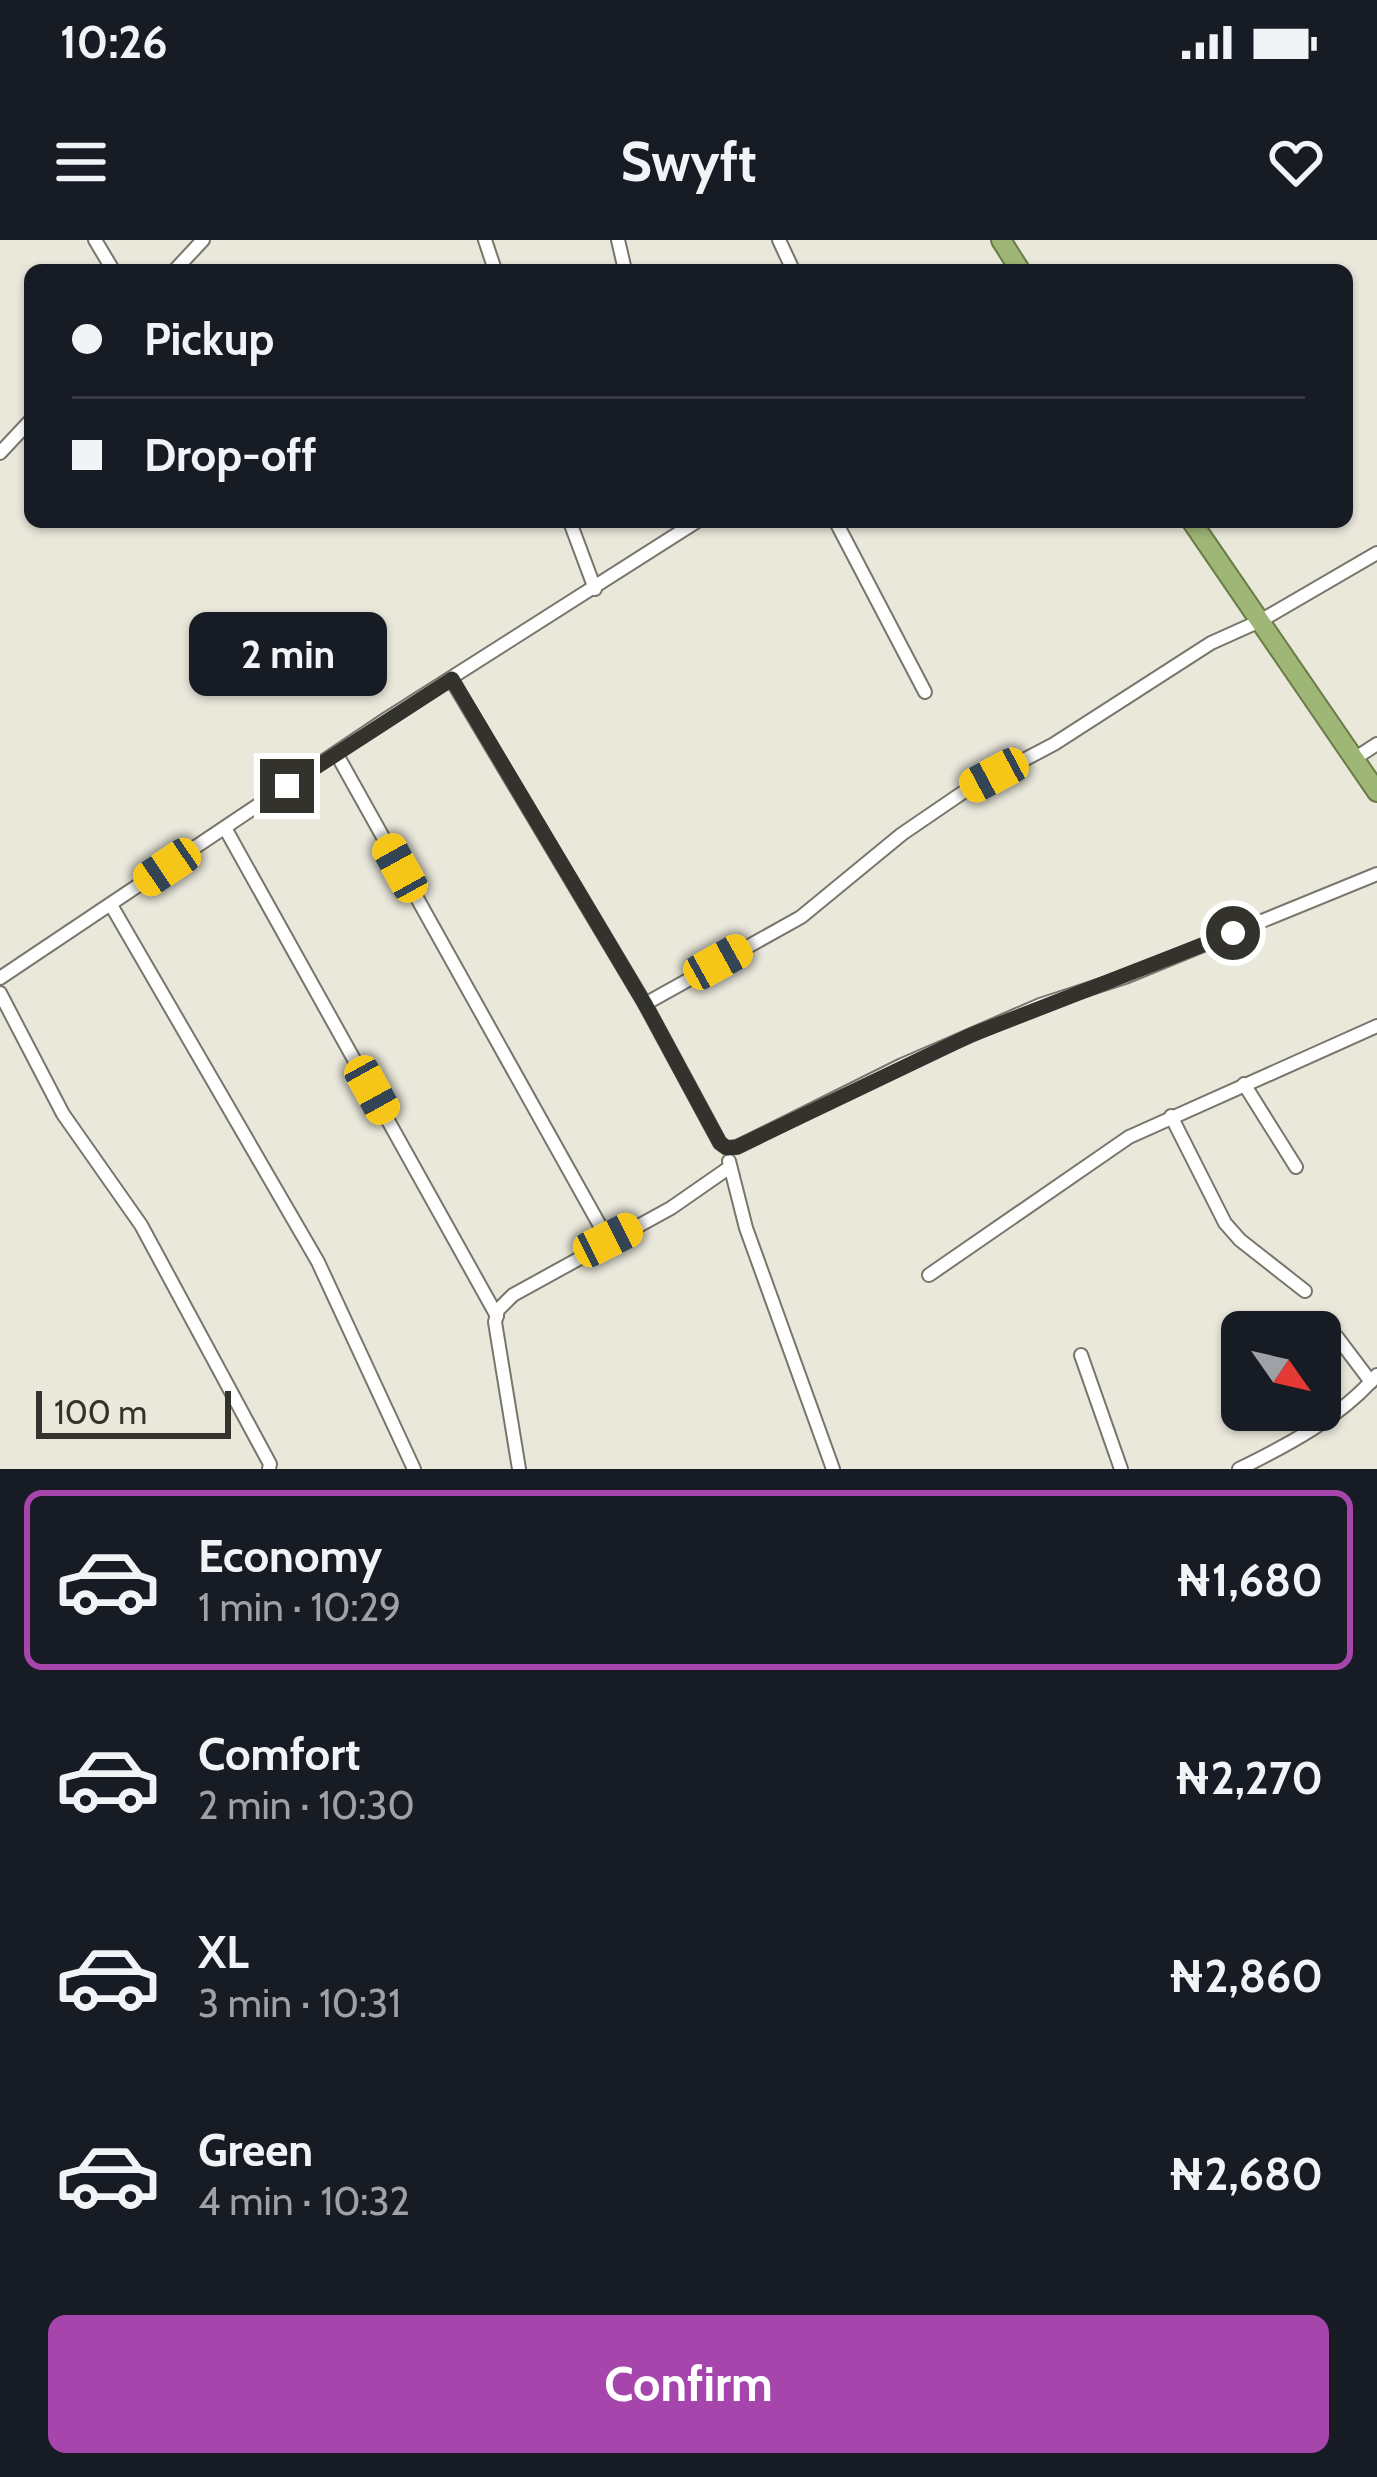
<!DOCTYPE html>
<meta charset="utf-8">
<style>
body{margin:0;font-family:Cabin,sans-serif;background:#20242c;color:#f1f3f6;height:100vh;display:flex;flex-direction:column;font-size:45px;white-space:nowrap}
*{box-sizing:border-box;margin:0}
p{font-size:39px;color:#9ea1a6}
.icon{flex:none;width:66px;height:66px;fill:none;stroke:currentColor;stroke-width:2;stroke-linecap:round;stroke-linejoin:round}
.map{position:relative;height:1229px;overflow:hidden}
.sheet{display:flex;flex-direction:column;background:#171b24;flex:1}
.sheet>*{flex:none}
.banner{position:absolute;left:24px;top:24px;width:1329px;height:264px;border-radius:18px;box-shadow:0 3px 9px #0004;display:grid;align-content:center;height:264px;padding:0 48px;background:#171b24}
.needle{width:78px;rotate:124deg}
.buttons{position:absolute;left:1221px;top:1071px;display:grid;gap:24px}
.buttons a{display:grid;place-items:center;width:120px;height:120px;border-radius:18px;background:#171b24;box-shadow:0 3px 9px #0004;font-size:60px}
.scale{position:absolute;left:36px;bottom:30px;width:195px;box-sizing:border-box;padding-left:12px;border:6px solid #33322d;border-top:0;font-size:33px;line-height:42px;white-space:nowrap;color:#33322d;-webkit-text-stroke:9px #eae8db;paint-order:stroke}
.end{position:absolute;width:54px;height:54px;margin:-27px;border:15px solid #33322d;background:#fff;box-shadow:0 0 0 6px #fff}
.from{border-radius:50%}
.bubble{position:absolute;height:84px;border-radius:18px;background:#171b24;box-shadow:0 3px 9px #0004;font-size:39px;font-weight:700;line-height:84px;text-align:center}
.car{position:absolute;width:36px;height:72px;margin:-36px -18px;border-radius:15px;box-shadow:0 0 9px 3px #0007;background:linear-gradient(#f5c518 24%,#345 0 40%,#f5c518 0 76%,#345 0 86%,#f5c518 0)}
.banner b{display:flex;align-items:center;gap:42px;height:114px;font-size:45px}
.banner b+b{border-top:3px solid #363941}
.banner i{width:30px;height:30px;background:#f1f3f6}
ul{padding:21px 0 0;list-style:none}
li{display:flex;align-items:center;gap:36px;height:180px;margin:0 24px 18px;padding:0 24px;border:6px solid transparent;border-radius:18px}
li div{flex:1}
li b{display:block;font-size:45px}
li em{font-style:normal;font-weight:700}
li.current{border-color:#a645ac}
li>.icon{width:108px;height:108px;stroke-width:1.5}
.primary-button{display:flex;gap:24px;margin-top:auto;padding:24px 48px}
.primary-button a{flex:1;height:138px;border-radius:18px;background:#a645ac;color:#fff;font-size:48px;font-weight:700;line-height:138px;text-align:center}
.status{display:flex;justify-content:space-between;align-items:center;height:84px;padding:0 60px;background:#171b24;direction:ltr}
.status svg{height:33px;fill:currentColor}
header{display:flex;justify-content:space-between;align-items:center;height:156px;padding:0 48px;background:#171b24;font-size:54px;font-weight:700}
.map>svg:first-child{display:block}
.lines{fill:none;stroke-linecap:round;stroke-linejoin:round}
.minor-casing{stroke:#78766b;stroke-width:16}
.trunk-casing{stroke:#697c46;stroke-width:22}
.minor{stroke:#fff;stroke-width:12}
.trunk{stroke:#9eb676;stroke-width:18}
.route{stroke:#33322d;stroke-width:15}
</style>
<div class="status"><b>10:26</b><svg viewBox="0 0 49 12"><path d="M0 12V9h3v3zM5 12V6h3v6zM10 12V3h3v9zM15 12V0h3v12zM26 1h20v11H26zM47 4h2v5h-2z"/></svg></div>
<header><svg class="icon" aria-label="menu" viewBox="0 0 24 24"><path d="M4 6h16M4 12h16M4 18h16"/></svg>Swyft<svg class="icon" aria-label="heart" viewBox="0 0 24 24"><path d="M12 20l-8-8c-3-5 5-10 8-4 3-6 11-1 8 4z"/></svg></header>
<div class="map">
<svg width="1377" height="1229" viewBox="0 0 1377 1229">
<rect width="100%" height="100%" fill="#eae8db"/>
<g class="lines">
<!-- minor casing -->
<g class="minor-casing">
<g id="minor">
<polyline points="95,0 113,30"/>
<polyline points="485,0 495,30"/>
<polyline points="618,0 625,30"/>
<polyline points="779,0 793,30"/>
<polyline points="175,30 203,0"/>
<polyline points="0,213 30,181"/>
<polyline points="570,282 595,349"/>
<polyline points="836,282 925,452"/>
<polyline points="451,439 645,764 720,903 727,908 737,907 902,825 1040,765 1125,737 1377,634"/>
<polyline points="336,513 608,1000"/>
<polyline points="1354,519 1377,504"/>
<polyline points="225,588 497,1076"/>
<polyline points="111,665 318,1022 414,1229"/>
<polyline points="0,738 388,478 696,282"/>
<polyline points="0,753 63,874 141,985 270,1224 269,1229"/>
<polyline points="645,764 801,677 902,594 965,551 1054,504 1211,403 1260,381 1377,313"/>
<polyline points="1244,844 1296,927"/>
<polyline points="1171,876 1225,983 1240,1000 1305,1051"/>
<polyline points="729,921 746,988 833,1229"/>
<polyline points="929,1035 1129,897 1377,786"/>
<polyline points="1337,1097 1371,1142"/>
<polyline points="1081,1115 1121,1229"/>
<polyline points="519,1229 495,1082 498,1070 513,1055 671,968 730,927"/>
<path d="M1239 1229C1288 1205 1341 1177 1377 1135"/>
</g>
</g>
<!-- trunk casing -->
<g class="trunk-casing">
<g id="trunk">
<polyline points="1001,0 1020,30"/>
<polyline points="1192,282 1377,552"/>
</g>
</g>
<!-- minor -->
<use href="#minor" class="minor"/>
<!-- trunk -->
<use href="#trunk" class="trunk"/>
</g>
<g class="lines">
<!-- route -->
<polyline class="route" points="287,546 452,439 645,764 720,903 727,908 737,907 971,795 1233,693"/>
</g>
</svg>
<div class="buttons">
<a><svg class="needle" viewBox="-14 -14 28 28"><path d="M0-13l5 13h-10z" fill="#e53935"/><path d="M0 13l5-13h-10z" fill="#9ea1a6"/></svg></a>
</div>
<div class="scale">100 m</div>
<i class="end from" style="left:1233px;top:693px"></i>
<i class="end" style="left:287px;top:546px"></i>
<div class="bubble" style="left:189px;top:372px;width:198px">2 min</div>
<i class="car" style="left:994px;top:535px;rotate:242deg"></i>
<i class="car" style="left:167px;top:627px;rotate:236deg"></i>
<i class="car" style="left:400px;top:628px;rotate:331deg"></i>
<i class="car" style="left:718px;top:722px;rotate:61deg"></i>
<i class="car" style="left:372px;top:850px;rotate:151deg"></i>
<i class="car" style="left:608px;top:1000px;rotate:63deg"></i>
<div class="banner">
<b><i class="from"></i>Pickup</b>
<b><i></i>Drop-off</b>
</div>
</div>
<section class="sheet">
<ul>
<li class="current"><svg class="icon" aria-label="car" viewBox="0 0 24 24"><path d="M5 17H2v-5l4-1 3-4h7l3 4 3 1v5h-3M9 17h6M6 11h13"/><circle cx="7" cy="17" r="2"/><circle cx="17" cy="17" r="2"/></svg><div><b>Economy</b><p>1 min · 10:29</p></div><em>₦1,680</em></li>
<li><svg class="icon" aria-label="car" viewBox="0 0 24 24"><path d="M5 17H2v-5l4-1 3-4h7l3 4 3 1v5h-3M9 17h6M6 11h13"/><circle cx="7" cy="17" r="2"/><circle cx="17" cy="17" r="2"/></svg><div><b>Comfort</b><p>2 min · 10:30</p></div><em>₦2,270</em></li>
<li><svg class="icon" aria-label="car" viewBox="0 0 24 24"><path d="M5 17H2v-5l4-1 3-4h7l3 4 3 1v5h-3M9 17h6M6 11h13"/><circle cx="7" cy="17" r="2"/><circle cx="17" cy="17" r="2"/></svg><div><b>XL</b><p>3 min · 10:31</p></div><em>₦2,860</em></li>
<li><svg class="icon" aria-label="car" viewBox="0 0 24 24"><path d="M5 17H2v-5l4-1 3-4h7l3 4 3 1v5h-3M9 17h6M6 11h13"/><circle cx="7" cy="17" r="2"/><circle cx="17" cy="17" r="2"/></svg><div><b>Green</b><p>4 min · 10:32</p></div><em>₦2,680</em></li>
</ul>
<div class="primary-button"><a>Confirm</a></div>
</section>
